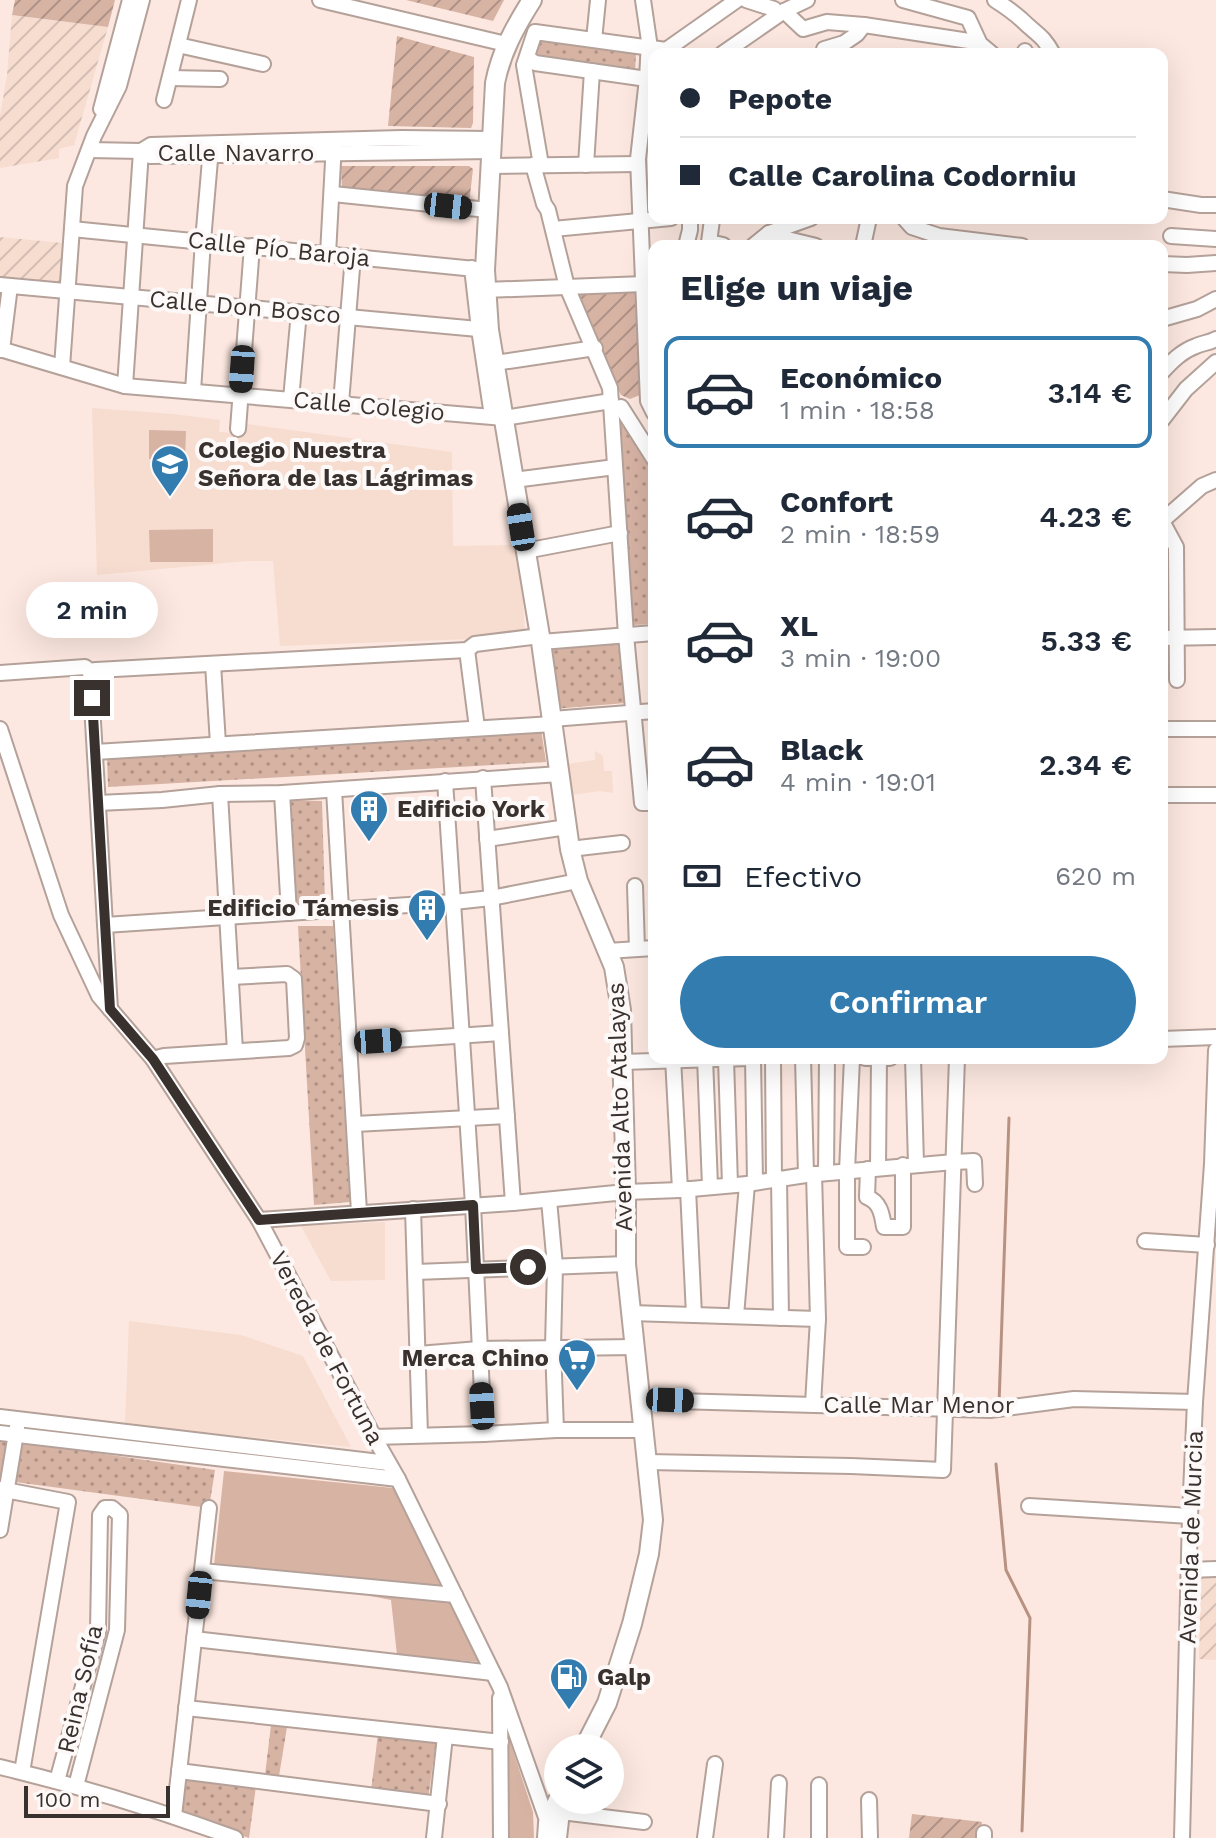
<!DOCTYPE html>
<html lang="es">
<meta charset="utf-8">
<style>
body{margin:0;font-family:"Work Sans",sans-serif;background:#f2f2f3;color:#1f2937;height:100vh;display:flex;flex-direction:column;font-size:30px;white-space:nowrap}
*{box-sizing:border-box;margin:0}
p{font-size:26px;color:#747a83}
.icon{flex:none;width:44px;height:44px;fill:none;stroke:currentColor;stroke-width:2;stroke-linecap:round;stroke-linejoin:round}
.map{position:relative;flex:1;overflow:hidden}
.details{position:absolute;left:648px;top:240px;width:520px;height:824px;display:flex;flex-direction:column;background:#fff;border-radius:16px;box-shadow:0 8px 32px #0002}
.details>*{flex:none}
.banner{position:absolute;left:648px;top:48px;width:520px;height:176px;border-radius:16px;box-shadow:0 8px 32px #0002;display:grid;align-content:center;height:176px;padding:0 32px;background:#fff}
.fabs{position:absolute;left:544px;top:1734px;display:grid;gap:16px}
.fabs a{display:grid;place-items:center;width:80px;height:80px;border-radius:50%;background:#fff;box-shadow:0 8px 32px #0002;font-size:40px}
.scale{position:absolute;left:24px;bottom:20px;width:146px;box-sizing:border-box;padding-left:8px;border:4px solid #39312e;border-top:0;font-size:22px;line-height:28px;white-space:nowrap;color:#39312e;-webkit-text-stroke:6px #fdf9f8;paint-order:stroke}
.end{position:absolute;width:36px;height:36px;margin:-18px;border:10px solid #39312e;background:#fff;box-shadow:0 0 0 4px #fff}
.from{border-radius:50%}
.bubble{position:absolute;height:56px;border-radius:28px;background:#fff;box-shadow:0 8px 32px #0002;font-size:26px;font-weight:600;line-height:56px;text-align:center}
.car{position:absolute;width:24px;height:48px;margin:-24px -12px;border-radius:10px;box-shadow:0 0 6px 2px #0007;background:linear-gradient(#222 24%,#8ab4d8 0 40%,#222 0 76%,#8ab4d8 0 86%,#222 0)}
.banner b{display:flex;align-items:center;gap:28px;height:76px;font-size:30px}
.banner b+b{border-top:2px solid #e0e1e3}
.banner i{width:20px;height:20px;background:#1f2937}
ul{padding:0;list-style:none}
li{display:flex;align-items:center;gap:24px;height:112px;margin:0 16px 12px;padding:0 16px;border:4px solid transparent;border-radius:16px}
li div{flex:1}
li b{display:block;font-size:30px}
li em{font-style:normal;font-weight:600}
li.on{border-color:#327cb0}
li>.icon{width:72px;height:72px;stroke-width:1.5}
h2{padding:0 32px;font-size:36px;line-height:96px}
.pay{display:flex;align-items:center;gap:20px;height:88px;padding:0 32px;font-size:30px}
.pay p{margin-inline-start:auto}
.action{display:flex;gap:16px;margin-top:auto;padding:16px 32px}
.action a{flex:1;height:92px;border-radius:48px;background:#327cb0;color:#fff;font-size:32px;font-weight:600;line-height:92px;text-align:center}
.map>svg:first-child{display:block}
.built{fill:#f7dcd0}
.industrial{fill:url(#industrial-furrows)}
.grass{fill:#d7b3a4}
.park{fill:url(#park-dots)}
.garden{fill:url(#garden-furrows)}
.lines{fill:none;stroke-linecap:round;stroke-linejoin:round}
.stream{stroke:#b79283;stroke-width:3}
.minor-casing{stroke:#b4a199;stroke-width:18}
.major-casing{stroke:#b4a199;stroke-width:22}
.minor{stroke:#fff;stroke-width:14}
.major{stroke:#fff;stroke-width:18}
.route{stroke:#39312e;stroke-width:10}
.labels{text-anchor:middle;dominant-baseline:central;stroke-width:8;stroke-linejoin:round;paint-order:stroke}
.street-label{font-size:24px;fill:#39312e;stroke:#fdf9f8}
.poi-label{font-size:24px;font-weight:bold;fill:#39312e;stroke:#fdf9f8;text-anchor:start}
</style>
<div class="map">
<svg width="1216" height="1838" viewBox="0 0 1216 1838">
<defs>
<pattern id="industrial-furrows" width="10" height="10" patternUnits="userSpaceOnUse" patternTransform="scale(2)"><rect width="10" height="10" fill="#f7dcd0"/><path d="M-1 1l2-2M0 10L10 0M9 11l2-2" fill="none" stroke="#d4bdb3"/></pattern>
<pattern id="park-dots" width="8" height="8" patternUnits="userSpaceOnUse" patternTransform="scale(2)"><rect width="8" height="8" fill="#d7b3a4"/><path d="M2 2h.1M6 6h.1" fill="none" stroke="#af9286" stroke-width="1.8" stroke-linecap="round"/></pattern>
<pattern id="garden-furrows" width="10" height="10" patternUnits="userSpaceOnUse" patternTransform="scale(2)"><rect width="10" height="10" fill="#d7b3a4"/><path d="M-1 1l2-2M0 10L10 0M9 11l2-2" fill="none" stroke="#af9286"/></pattern>
</defs>
<rect width="100%" height="100%" fill="#fce8e0"/>
<!-- built -->
<g class="built">
<polygon points="92,408 173,414 220,420 219,432 245,434 247,424 452,452 453,546 515,545 523,601 525,637 280,646 273,561 247,561 97,575"/>
<polygon points="595,751 603,756 604,771 612,771 613,793 600,791 571,795 567,764 595,760"/>
<polygon points="385,1222 385,1280 331,1281 301,1226"/>
<polygon points="129,1321 241,1335 303,1356 351,1447 125,1425"/>
</g>
<!-- industrial -->
<g class="industrial">
<polygon points="12,15 108,27 74,145 59,149 59,158 0,168 0,116 7,75"/>
<polygon points="0,237 62,243 60,285 0,280"/>
<polygon points="1216,1572 1216,1660 1199,1659 1201,1581 1204,1575"/>
</g>
<!-- grass -->
<g class="grass">
<polygon points="149,430 186,431 185,460 149,459"/>
<polygon points="213,529 213,562 150,562 149,530"/>
<polygon points="224,1471 393,1488 480,1662 397,1655 391,1600 214,1565"/>
<polygon points="505,1726 533,1812 534,1838 510,1838 508,1770 504,1730"/>
</g>
<!-- park -->
<g class="park">
<polygon points="539,41 636,54 635,71 536,57"/>
<polygon points="623,422 654,468 654,624 632,625 619,424"/>
<polygon points="622,644 626,703 553,709 549,649"/>
<polygon points="541,729 546,762 108,787 107,755"/>
<polygon points="288,800 322,801 325,904 293,904"/>
<polygon points="298,926 333,926 350,1202 314,1205"/>
<polygon points="0,1439 215,1470 209,1508 0,1480"/>
<polygon points="271,1725 287,1727 279,1776 265,1775"/>
<polygon points="378,1734 436,1742 428,1799 371,1791"/>
<polygon points="186,1777 256,1786 249,1838 182,1814"/>
</g>
<!-- garden -->
<g class="garden">
<polygon points="15,0 115,0 108,27 12,15"/>
<polygon points="406,0 504,0 493,21"/>
<polygon points="397,36 474,57 473,123 471,128 388,126"/>
<polygon points="341,166 469,166 473,169 469,204 342,190"/>
<polygon points="635,291 638,360 643,388 640,395 630,399 621,395 586,321 576,294"/>
<polygon points="912,1814 982,1822 980,1838 909,1838"/>
</g>
<g class="lines">
<!-- stream -->
<g class="stream">
<polyline points="999,1404 1009,1118"/>
<polyline points="996,1464 1006,1570 1030,1618 1022,1831"/>
</g>
<!-- minor casing -->
<g class="minor-casing">
<g id="minor">
<polyline points="320,0 506,44"/>
<polyline points="643,0 649,41 647,79 638,159 648,401 654,413"/>
<polyline points="746,0 774,9"/>
<polyline points="903,0 968,18 980,44 992,54"/>
<path d="M995 0C1006 7 1012 11 1022 20 1036 34 1043 35 1053 54"/>
<polyline points="784,11 803,29 827,22 864,25 969,41 984,48"/>
<polyline points="594,40 598,0"/>
<polyline points="178,45 263,64"/>
<polyline points="824,49 844,43 857,34 864,25"/>
<polyline points="1025,51 1025,54"/>
<polyline points="722,54 784,11 807,0"/>
<polyline points="527,57 535,63 647,79"/>
<polyline points="170,78 220,79"/>
<polyline points="164,100 189,0"/>
<polyline points="101,109 130,0"/>
<polyline points="89,150 141,151 150,156 491,151"/>
<polyline points="141,151 151,145 401,138 491,139"/>
<polyline points="533,165 544,204 548,210 567,287 610,388 626,635 642,803 654,803"/>
<polyline points="541,165 524,65 535,32 666,50 737,0"/>
<polyline points="586,165 592,71"/>
<polyline points="491,166 638,164"/>
<polyline points="333,194 488,210"/>
<polyline points="1162,199 1201,205 1216,205"/>
<polyline points="709,218 712,220 709,242 723,245"/>
<polyline points="904,218 912,227 939,236 1022,246"/>
<polyline points="72,229 485,270"/>
<polyline points="553,229 671,218"/>
<polyline points="769,233 779,237 816,246"/>
<polyline points="1171,236 1216,239"/>
<polyline points="686,246 690,230 690,218"/>
<polyline points="753,246 769,233 811,218"/>
<polyline points="863,246 869,218"/>
<polyline points="328,254 334,143"/>
<polyline points="1162,264 1187,265 1216,263"/>
<polyline points="472,268 479,329 492,416"/>
<polyline points="0,285 489,330"/>
<polyline points="485,290 644,284"/>
<polyline points="1162,319 1197,309 1216,299"/>
<polyline points="0,349 125,386 504,418 611,401"/>
<polyline points="2,350 10,286"/>
<polyline points="495,363 595,348"/>
<polyline points="62,367 75,186 94,136 119,86 142,0"/>
<path d="M1162 372C1172 361 1182 351 1196 346 1202 343 1209 343 1216 339"/>
<polyline points="125,386 141,151"/>
<polyline points="193,391 203,241 211,148"/>
<polyline points="291,399 299,312"/>
<polyline points="341,403 353,256"/>
<polyline points="621,407 654,459"/>
<polyline points="1162,420 1186,389 1216,362"/>
<polyline points="238,429 252,246"/>
<polyline points="514,480 615,467"/>
<polyline points="1162,521 1176,547 1177,680"/>
<polyline points="1162,521 1202,486 1216,480"/>
<polyline points="525,551 620,533"/>
<polyline points="1162,638 1216,637"/>
<polyline points="541,642 654,633"/>
<polyline points="467,650 477,728"/>
<polyline points="213,664 218,744"/>
<polyline points="90,671 110,1009"/>
<polyline points="0,673 85,667 90,671 96,670 467,650 475,644 540,636"/>
<polyline points="552,719 654,711"/>
<polyline points="0,729 61,915 99,996 153,1059 259,1220 374,1437 398,1479 500,1687 548,1823"/>
<polyline points="1162,729 1216,729"/>
<polyline points="95,752 553,724"/>
<polyline points="483,778 513,1203"/>
<polyline points="445,781 473,1205 484,1434"/>
<polyline points="334,790 359,1212"/>
<polyline points="282,793 289,913"/>
<polyline points="220,794 235,1051"/>
<polyline points="1162,795 1216,795"/>
<polyline points="98,803 162,800 220,794 282,793 560,774"/>
<polyline points="487,839 567,827"/>
<polyline points="570,849 622,843"/>
<polyline points="635,886 637,949"/>
<polyline points="105,925 454,902 491,898 578,881"/>
<polyline points="607,951 654,948"/>
<polyline points="1162,1039 1216,1037"/>
<polyline points="349,1043 501,1033"/>
<polyline points="673,1058 680,1190"/>
<polyline points="705,1058 710,1186"/>
<polyline points="753,1058 755,1182"/>
<polyline points="773,1058 774,1180"/>
<polyline points="803,1058 806,1175"/>
<polyline points="852,1058 847,1171 847,1247 863,1247"/>
<polyline points="865,1058 890,1058"/>
<polyline points="913,1058 916,1164"/>
<polyline points="153,1059 164,1056 289,1048 295,1045 297,1038 294,979 287,974 231,977"/>
<polyline points="726,1059 730,1185"/>
<polyline points="622,1062 750,1058"/>
<polyline points="355,1124 507,1116"/>
<polyline points="878,1168 879,1059"/>
<path d="M868 1169 867 1197C880 1202 882 1214 884 1227H903V1165"/>
<polyline points="826,1173 827,1058"/>
<polyline points="779,1178 781,1318"/>
<polyline points="688,1189 694,1315"/>
<polyline points="549,1200 555,1266 553,1347 556,1430"/>
<polyline points="413,1209 420,1435"/>
<polyline points="259,1220 513,1203 626,1192 680,1190 747,1184 806,1175 954,1162 974,1161 975,1184"/>
<polyline points="1145,1241 1207,1245"/>
<polyline points="415,1272 626,1264"/>
<polyline points="631,1313 818,1319"/>
<polyline points="736,1316 747,1184"/>
<polyline points="418,1354 479,1349 635,1347"/>
<polyline points="641,1400 990,1410 1074,1399 1195,1402"/>
<polyline points="813,1404 818,1319 814,1174"/>
<polyline points="0,1417 388,1463"/>
<polyline points="0,1433 398,1479"/>
<polyline points="374,1437 484,1434 556,1430 643,1430"/>
<polyline points="647,1462 851,1466 943,1470 957,1058"/>
<polyline points="0,1489 68,1502 22,1772"/>
<polyline points="1029,1506 1190,1516"/>
<polyline points="0,1530 17,1427"/>
<polyline points="1189,1570 1216,1569"/>
<polyline points="202,1571 455,1595"/>
<polyline points="194,1639 493,1673"/>
<polyline points="500,1698 501,1838"/>
<polyline points="186,1708 501,1742"/>
<path d="M0 1767C80 1786 158 1810 235 1838"/>
<polyline points="179,1771 439,1804"/>
<polyline points="57,1781 98,1631 100,1515 105,1508 112,1508 120,1515 117,1630 76,1786"/>
<polyline points="819,1785 819,1838"/>
<polyline points="869,1800 870,1838"/>
<polyline points="553,1811 644,1822"/>
<polyline points="174,1816 209,1508"/>
<polyline points="434,1838 445,1736"/>
<polyline points="559,1838 562,1812"/>
<polyline points="705,1838 715,1764"/>
<polyline points="776,1838 779,1783"/>
<polyline points="984,1838 984,1833"/>
<polyline points="1182,1838 1190,1516 1195,1402 1212,1164 1216,1050"/>
</g>
</g>
<!-- major casing -->
<g class="major-casing">
<g id="major">
<path d="M532 0C515 27 501 52 495 83L485 270 489 330 541 642 570 849 578 881 614 967 621 1010 626 1192V1264L653 1520 649 1554 632 1624 607 1703 584 1748"/>
<polyline points="547,1838 548,1823 558,1800"/>
</g>
</g>
<!-- minor -->
<use href="#minor" class="minor"/>
<!-- major -->
<use href="#major" class="major"/>
</g>
<g class="lines">
<!-- route -->
<polyline class="route" points="92,698 110,1009 153,1059 259,1220 473,1205 476,1269 528,1267"/>
</g>
<!-- icons -->
<defs>
<g id="school-pin" transform="scale(2)"><path d="M0 17L-7.5 6A9.5 9.5 0 1 1 7.5 6Z" fill="#327cb0" stroke="#fdf9f8"/><path d="M0-5L7-2L0 1L-7-2ZM-4 1L0 2.5L4 1V4Q0 6-4 4Z" fill="#fff"/></g>
<g id="building-pin" transform="scale(2)"><path d="M0 17L-7.5 6A9.5 9.5 0 1 1 7.5 6Z" fill="#327cb0" stroke="#fdf9f8"/><path d="M-4-6H4V6H1V3H-1V6H-4ZM-2.5-4.3h1.7v1.8h-1.7ZM.8-4.3h1.7v1.8H.8ZM-2.5-1h1.7V.8h-1.7ZM.8-1h1.7V.8H.8Z" fill="#fff"/></g>
<g id="supermarket-pin" transform="scale(2)"><path d="M0 17L-7.5 6A9.5 9.5 0 1 1 7.5 6Z" fill="#327cb0" stroke="#fdf9f8"/><path d="M-6-5.5h2.5l.6 2H6L4.5 2H-2.5L-4.4-4H-6ZM-1.5 3.2a1.3 1.3 0 1 0 .1 0ZM3 3.2a1.3 1.3 0 1 0 .1 0Z" fill="#fff"/></g>
<g id="fuel-pin" transform="scale(2)"><path d="M0 17L-7.5 6A9.5 9.5 0 1 1 7.5 6Z" fill="#327cb0" stroke="#fdf9f8"/><path d="M-5.5-6h7V0h2V4h1.3V-2.5L3-4.5l.8-.8L6-3V5H2.5V1h-1V6h-7ZM-4.2-4.7v3.2H.2V-4.7Z" fill="#fff"/></g>
</defs>
<g fill-rule="evenodd">
<use href="#school-pin" x="170" y="464"/>
<use href="#building-pin" x="369" y="809"/>
<use href="#building-pin" x="427" y="908"/>
<use href="#supermarket-pin" x="577" y="1358"/>
<use href="#fuel-pin" x="569" y="1677"/>
</g>
<g class="labels">
<!-- street labels -->
<g class="street-label">
<text x="236" y="153">Calle Navarro</text>
<text transform="translate(279 249) rotate(6)">Calle Pío Baroja</text>
<text transform="translate(245 307) rotate(5)">Calle Don Bosco</text>
<text transform="translate(369 406) rotate(5)">Calle Colegio</text>
<text transform="translate(620 1107) rotate(-92)">Avenida Alto Atalayas</text>
<text transform="translate(327 1348) rotate(62)">Vereda de Fortuna</text>
<text x="919" y="1405">Calle Mar Menor</text>
<text transform="translate(1191 1537) rotate(-88)">Avenida de Murcia</text>
<text transform="translate(80 1689) rotate(-77)">Reina Sofía</text>
</g>
<!-- poi labels -->
<g class="poi-label">
<text x="198" y="450">Colegio Nuestra<tspan x="198" dy="28">Señora de las Lágrimas</tspan></text>
<text x="397" y="809">Edificio York</text>
<text x="399" y="908" text-anchor="end">Edificio Támesis</text>
<text x="549" y="1358" text-anchor="end">Merca Chino</text>
<text x="597" y="1677">Galp</text>
</g>
</g>
</svg>
<div class="fabs">
<a><svg class="icon" aria-label="layers" viewBox="0 0 24 24"><path d="M12 4l9 5-9 5-9-5zM3 14l9 5 9-5"/></svg></a>
</div>
<div class="scale">100 m</div>
<i class="end from" style="left:528px;top:1267px"></i>
<i class="end" style="left:92px;top:698px"></i>
<div class="bubble" style="left:26px;top:582px;width:132px">2 min</div>
<i class="car" style="left:448px;top:206px;rotate:96deg"></i>
<i class="car" style="left:242px;top:369px;rotate:184deg"></i>
<i class="car" style="left:521px;top:527px;rotate:351deg"></i>
<i class="car" style="left:378px;top:1041px;rotate:86deg"></i>
<i class="car" style="left:670px;top:1400px;rotate:92deg"></i>
<i class="car" style="left:482px;top:1406px;rotate:357deg"></i>
<i class="car" style="left:199px;top:1595px;rotate:186deg"></i>
<div class="banner">
<b><i class="from"></i>Pepote</b>
<b><i></i>Calle Carolina Codorniu</b>
</div>
<section class="details">
<h2>Elige un viaje</h2>
<ul>
<li class="on"><svg class="icon" aria-label="car" viewBox="0 0 24 24"><path d="M5 17H2v-5l4-1 3-4h7l3 4 3 1v5h-3M9 17h6M6 11h13"/><circle cx="7" cy="17" r="2"/><circle cx="17" cy="17" r="2"/></svg><div><b>Económico</b><p>1 min · 18:58</p></div><em>3.14 €</em></li>
<li><svg class="icon" aria-label="car" viewBox="0 0 24 24"><path d="M5 17H2v-5l4-1 3-4h7l3 4 3 1v5h-3M9 17h6M6 11h13"/><circle cx="7" cy="17" r="2"/><circle cx="17" cy="17" r="2"/></svg><div><b>Confort</b><p>2 min · 18:59</p></div><em>4.23 €</em></li>
<li><svg class="icon" aria-label="car" viewBox="0 0 24 24"><path d="M5 17H2v-5l4-1 3-4h7l3 4 3 1v5h-3M9 17h6M6 11h13"/><circle cx="7" cy="17" r="2"/><circle cx="17" cy="17" r="2"/></svg><div><b>XL</b><p>3 min · 19:00</p></div><em>5.33 €</em></li>
<li><svg class="icon" aria-label="car" viewBox="0 0 24 24"><path d="M5 17H2v-5l4-1 3-4h7l3 4 3 1v5h-3M9 17h6M6 11h13"/><circle cx="7" cy="17" r="2"/><circle cx="17" cy="17" r="2"/></svg><div><b>Black</b><p>4 min · 19:01</p></div><em>2.34 €</em></li>
</ul>
<div class="pay"><svg class="icon" aria-label="cash" viewBox="0 0 24 24"><path d="M3 7h18v10H3z"/><circle cx="12" cy="12" r="2"/></svg>Efectivo<p>620 m</p></div>
<div class="action"><a>Confirmar</a></div>
</section>
</div>
